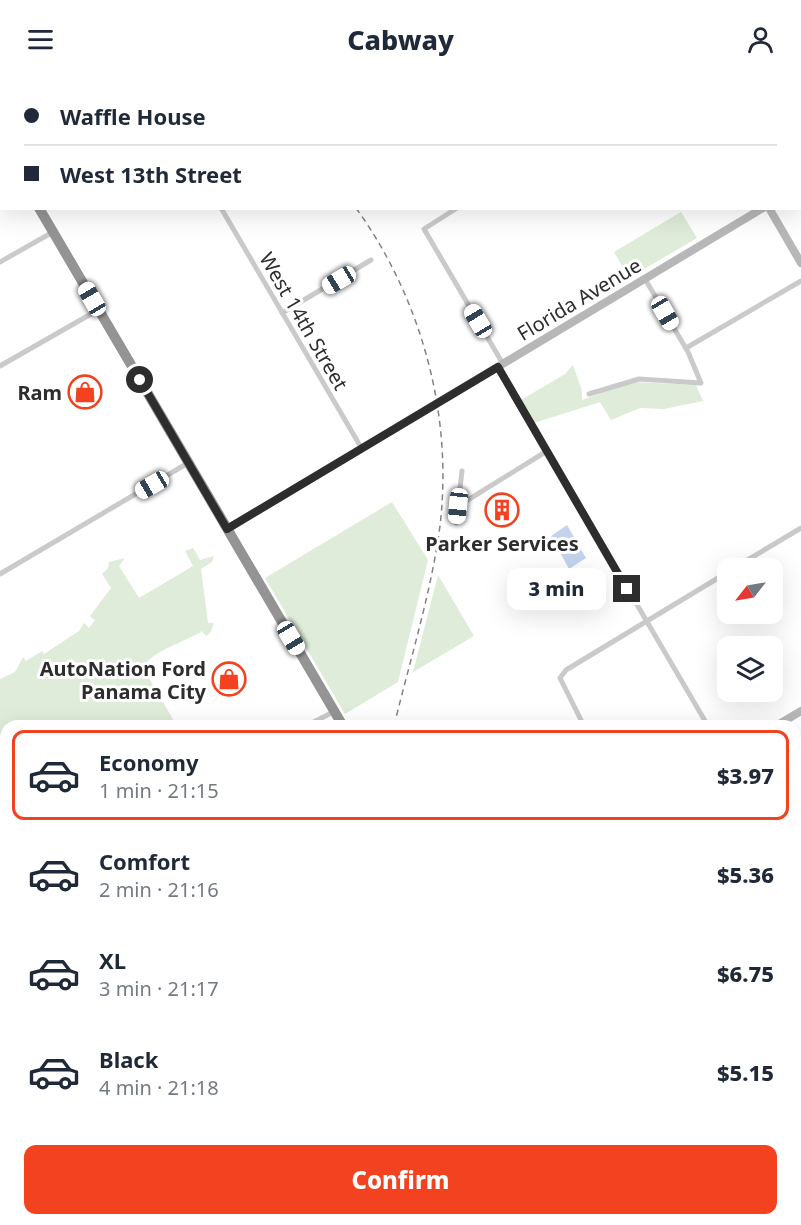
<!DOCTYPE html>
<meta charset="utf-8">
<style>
body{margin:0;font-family:"Noto Sans",sans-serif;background:#f6f6f7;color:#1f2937;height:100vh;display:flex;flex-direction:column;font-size:22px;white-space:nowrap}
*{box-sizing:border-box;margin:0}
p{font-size:20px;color:#747a83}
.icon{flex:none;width:33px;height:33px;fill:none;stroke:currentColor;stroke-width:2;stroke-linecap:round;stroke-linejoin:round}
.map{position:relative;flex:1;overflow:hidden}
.side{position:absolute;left:0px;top:642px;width:801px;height:506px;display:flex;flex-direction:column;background:#fff;border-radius:18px 18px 0 0;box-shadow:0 6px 24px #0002}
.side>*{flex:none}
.guide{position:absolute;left:0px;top:0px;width:801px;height:132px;box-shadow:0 6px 24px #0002;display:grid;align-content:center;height:132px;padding:0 24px;background:#fff}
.needle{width:39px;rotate:239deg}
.controls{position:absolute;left:717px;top:480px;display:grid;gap:12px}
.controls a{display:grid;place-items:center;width:66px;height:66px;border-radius:12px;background:#fff;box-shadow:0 6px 24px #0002;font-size:30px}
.end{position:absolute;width:27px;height:27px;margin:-14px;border:8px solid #2d2d2d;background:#fff;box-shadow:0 0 0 3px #fff}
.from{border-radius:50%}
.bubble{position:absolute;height:42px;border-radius:12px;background:#fff;box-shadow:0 6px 24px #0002;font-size:20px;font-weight:800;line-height:42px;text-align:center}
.car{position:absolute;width:18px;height:36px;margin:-18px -9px;border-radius:8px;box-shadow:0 0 4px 2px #0007;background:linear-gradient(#fff 24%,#345 0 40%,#fff 0 76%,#345 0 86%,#fff 0)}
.guide b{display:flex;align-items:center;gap:21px;height:57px;font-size:22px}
.guide b+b{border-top:2px solid #e0e1e3}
.guide i{width:15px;height:15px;background:#1f2937}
ul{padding:10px 0 0;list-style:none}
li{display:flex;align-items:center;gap:18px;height:90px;margin:0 12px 9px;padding:0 12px;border:3px solid transparent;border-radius:12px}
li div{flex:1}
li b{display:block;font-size:22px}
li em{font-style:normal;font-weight:800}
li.current{border-color:#f34220}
li>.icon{width:54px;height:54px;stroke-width:1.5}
.primary-button{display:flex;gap:12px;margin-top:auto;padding:12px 24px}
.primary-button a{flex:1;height:69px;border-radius:12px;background:#f34220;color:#fff;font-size:24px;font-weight:800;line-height:69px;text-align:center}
header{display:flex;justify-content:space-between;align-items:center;height:78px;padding:0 24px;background:#fff;font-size:27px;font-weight:800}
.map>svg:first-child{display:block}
.green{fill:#dfecd9}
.water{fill:#c3d3ee}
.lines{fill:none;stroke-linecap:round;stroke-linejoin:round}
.street{stroke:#cacaca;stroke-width:5}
.secondary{stroke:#b7b7b7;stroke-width:8}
.highway{stroke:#949494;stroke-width:10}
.rail{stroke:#828282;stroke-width:1.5;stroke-dasharray:6 4.5;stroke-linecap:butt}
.route{stroke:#2d2d2d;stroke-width:8}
.labels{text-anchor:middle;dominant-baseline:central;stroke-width:6;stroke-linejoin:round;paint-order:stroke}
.street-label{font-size:20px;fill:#2d2d2d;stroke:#fff}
.poi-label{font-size:20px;font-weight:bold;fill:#2d2d2d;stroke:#fff;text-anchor:end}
</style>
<header><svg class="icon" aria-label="menu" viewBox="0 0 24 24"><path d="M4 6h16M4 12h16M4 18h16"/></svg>Cabway<svg class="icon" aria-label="person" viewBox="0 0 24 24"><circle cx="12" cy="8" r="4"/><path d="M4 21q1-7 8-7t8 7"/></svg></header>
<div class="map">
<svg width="801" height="1147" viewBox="0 0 801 1147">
<rect width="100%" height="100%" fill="#fff"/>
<!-- green -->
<g class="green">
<polygon points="681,134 697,160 629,200 614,174"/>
<polygon points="573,287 582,313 582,322 632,304 696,307 703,323 664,331 640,330 611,342 600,324 534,345 521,322 565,296"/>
<polygon points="392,424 428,482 398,604 345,636 265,500"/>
<path d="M193 470 200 482 214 478 212 484 201 491 208 545H214L211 554 206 558 202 553C187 563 149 574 143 590L177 648H6V750L0 753V601L15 594 23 579 26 583 42 573 44 576 79 553 84 545 89 550 95 542 90 538 111 510 102 496 108 490 109 484 125 480 119 488 139 520 193 488 185 473Z"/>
<polygon points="438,497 474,558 413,594"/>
<polygon points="6,830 6,1038 0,1042 0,834"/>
</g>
<!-- water -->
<polygon class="water" points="567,447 586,480 569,491 551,458"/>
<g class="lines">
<!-- street -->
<g class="street">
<polyline points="143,0 144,2"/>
<polyline points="672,2 675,0"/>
<polyline points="800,63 801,62"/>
<polyline points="221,130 362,371"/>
<polyline points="457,130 424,151 503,286"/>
<polyline points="0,184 53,154"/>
<polyline points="282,235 371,182"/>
<polyline points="686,270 801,203"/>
<polyline points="0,288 98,232"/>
<polyline points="498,289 708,648"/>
<polyline points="589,316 639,301 701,305 688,274 645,201"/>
<polyline points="458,428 547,373"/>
<polyline points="456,445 462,393"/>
<polyline points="734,490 801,450"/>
<polyline points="0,496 188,385"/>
<polyline points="306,648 335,633"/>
<polyline points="584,648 560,600 566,592 728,494"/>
<polyline points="795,700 801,710"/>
<polyline points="795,791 801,801"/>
<polyline points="0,831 6,827"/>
<polyline points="795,845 801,847"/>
<polyline points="795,908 801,923 795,937"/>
<polyline points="795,980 801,976"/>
<polyline points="795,1025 801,1024"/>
<polyline points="795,1098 801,1094"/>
<polyline points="405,1147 415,1142"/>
<polyline points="714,1147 723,1142"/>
</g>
<!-- secondary -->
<g class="secondary">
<polyline points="693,0 694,2"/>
<polyline points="769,130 801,185"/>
<polyline points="227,451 763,130"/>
<polyline points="776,648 801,633"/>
<polyline points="0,1045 6,1042"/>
</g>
<!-- highway -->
<g class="highway">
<polyline points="0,65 2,68"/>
<polyline points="39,130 343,648"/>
<polyline points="634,1142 637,1147"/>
</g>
<!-- rail -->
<g class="rail">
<polyline points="207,0 209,2"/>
<path d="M356 130C424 224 456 347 438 462 428 525 409 586 394 648"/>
<polyline points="273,1147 275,1142"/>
</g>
</g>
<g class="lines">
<!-- route -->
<polyline class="route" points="140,302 227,451 498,289 627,511"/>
</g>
<!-- icons -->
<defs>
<g id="shop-ring" transform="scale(1.725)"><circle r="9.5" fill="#fff" stroke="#f34220" stroke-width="1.5"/><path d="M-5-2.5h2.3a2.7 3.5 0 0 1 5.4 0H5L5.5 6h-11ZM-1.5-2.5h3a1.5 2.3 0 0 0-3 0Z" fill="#f34220"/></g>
<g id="building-ring" transform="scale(1.725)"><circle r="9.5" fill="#fff" stroke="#f34220" stroke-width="1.5"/><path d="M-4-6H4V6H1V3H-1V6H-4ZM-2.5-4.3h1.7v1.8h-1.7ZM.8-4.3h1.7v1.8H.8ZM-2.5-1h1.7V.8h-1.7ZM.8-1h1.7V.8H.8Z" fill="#f34220"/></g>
</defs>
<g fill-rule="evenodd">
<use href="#shop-ring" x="85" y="314"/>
<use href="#building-ring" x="502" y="432"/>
<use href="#shop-ring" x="229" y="601"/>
</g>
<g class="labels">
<!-- street labels -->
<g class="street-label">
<text transform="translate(579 221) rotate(-31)">Florida Avenue</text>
<text transform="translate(304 243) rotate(60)">West 14th Street</text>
</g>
<!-- poi labels -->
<g class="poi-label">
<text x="62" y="314">Ram</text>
<text x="502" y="465" text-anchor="middle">Parker Services</text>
<text x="206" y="590">AutoNation Ford<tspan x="206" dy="23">Panama City</tspan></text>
</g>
</g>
</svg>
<div class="controls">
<a><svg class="needle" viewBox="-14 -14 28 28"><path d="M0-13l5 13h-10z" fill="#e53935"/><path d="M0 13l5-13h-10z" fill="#747a83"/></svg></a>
<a><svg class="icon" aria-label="layers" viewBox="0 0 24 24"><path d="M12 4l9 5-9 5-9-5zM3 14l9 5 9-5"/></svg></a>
</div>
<i class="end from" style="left:140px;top:302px"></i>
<i class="end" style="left:627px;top:511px"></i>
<div class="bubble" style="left:507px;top:490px;width:99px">3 min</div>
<i class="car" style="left:339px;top:202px;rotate:239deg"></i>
<i class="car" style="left:92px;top:221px;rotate:330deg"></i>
<i class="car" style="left:665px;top:235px;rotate:150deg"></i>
<i class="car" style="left:478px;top:243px;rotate:329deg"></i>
<i class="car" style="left:152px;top:407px;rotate:240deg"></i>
<i class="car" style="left:458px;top:428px;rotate:186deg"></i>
<i class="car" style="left:291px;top:560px;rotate:149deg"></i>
<div class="guide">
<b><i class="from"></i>Waffle House</b>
<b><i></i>West 13th Street</b>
</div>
<section class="side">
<ul>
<li class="current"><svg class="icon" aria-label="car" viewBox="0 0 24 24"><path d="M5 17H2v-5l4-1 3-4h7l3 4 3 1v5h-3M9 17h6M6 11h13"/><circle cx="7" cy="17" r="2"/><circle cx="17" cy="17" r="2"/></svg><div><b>Economy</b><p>1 min · 21:15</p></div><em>$3.97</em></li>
<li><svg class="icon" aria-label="car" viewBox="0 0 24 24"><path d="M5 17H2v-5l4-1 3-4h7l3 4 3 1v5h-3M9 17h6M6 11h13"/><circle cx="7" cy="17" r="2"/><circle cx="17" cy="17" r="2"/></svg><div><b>Comfort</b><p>2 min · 21:16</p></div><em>$5.36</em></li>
<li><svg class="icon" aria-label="car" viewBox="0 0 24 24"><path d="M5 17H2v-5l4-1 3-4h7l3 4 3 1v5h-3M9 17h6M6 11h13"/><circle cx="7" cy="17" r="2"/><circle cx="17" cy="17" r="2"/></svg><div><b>XL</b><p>3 min · 21:17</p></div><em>$6.75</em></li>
<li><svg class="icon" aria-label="car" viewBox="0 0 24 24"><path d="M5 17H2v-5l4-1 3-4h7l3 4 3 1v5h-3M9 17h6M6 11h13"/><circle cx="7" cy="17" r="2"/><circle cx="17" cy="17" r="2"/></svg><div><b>Black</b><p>4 min · 21:18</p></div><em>$5.15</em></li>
</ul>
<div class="primary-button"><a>Confirm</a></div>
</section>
</div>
